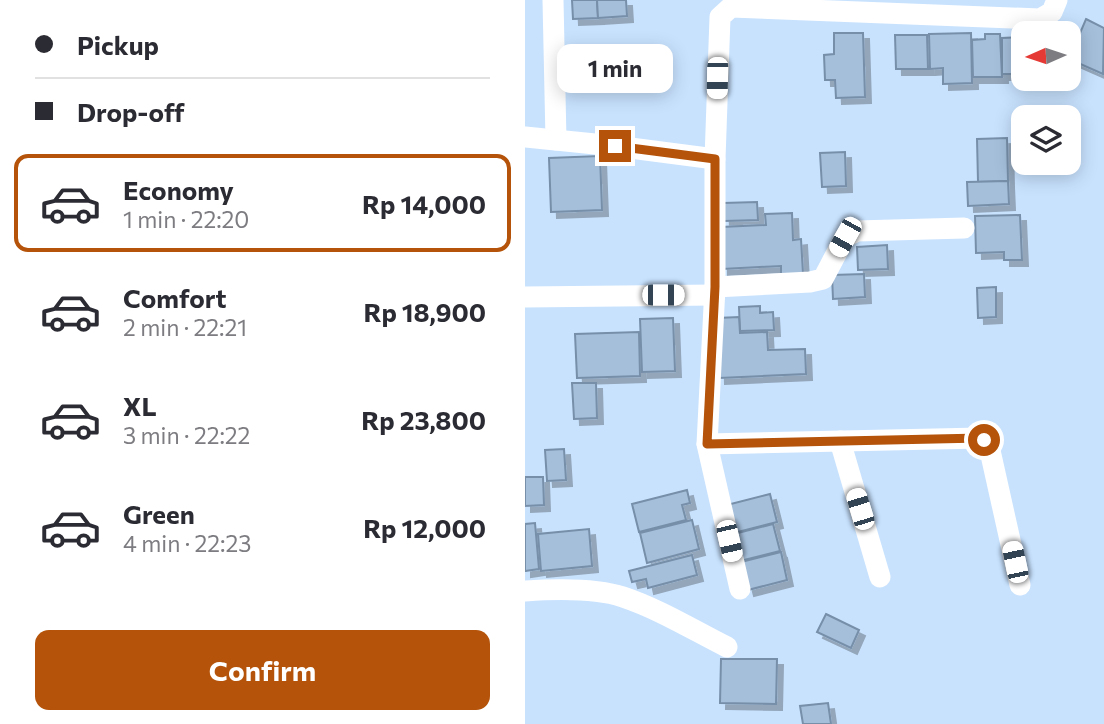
<!DOCTYPE html>
<meta charset="utf-8">
<style>
body{margin:0;font-family:Commissioner,sans-serif;background:#f2f2f3;color:#2b2b33;height:100vh;display:flex;flex-direction:column;font-size:26px;white-space:nowrap}
*{box-sizing:border-box;margin:0}
p{font-size:23px;color:#7c7c81}
.icon{flex:none;width:38px;height:38px;fill:none;stroke:currentColor;stroke-width:2;stroke-linecap:round;stroke-linejoin:round}
.map{position:relative;flex:1;overflow:hidden}
.panel{display:flex;flex-direction:column;background:#fff;width:525px}
.panel>*{flex:none}
.top-card{display:grid;align-content:center;height:154px;padding:0 35px;background:#fff}
.needle{width:46px;rotate:267deg}
.controls{position:absolute;left:486px;top:21px;display:grid;gap:14px}
.controls a{display:grid;place-items:center;width:70px;height:70px;border-radius:14px;background:#fff;box-shadow:0 4px 18px #0003;font-size:35px}
.end{position:absolute;width:32px;height:32px;margin:-16px;border:9px solid #b45309;background:#fff;box-shadow:0 0 0 4px #fff}
.from{border-radius:50%}
.bubble{position:absolute;height:49px;border-radius:14px;background:#fff;box-shadow:0 4px 18px #0003;font-size:23px;font-weight:700;line-height:49px;text-align:center}
.car{position:absolute;width:21px;height:42px;margin:-21px -10px;border-radius:9px;box-shadow:0 0 5px 2px #0007;background:linear-gradient(#fff 24%,#345 0 40%,#fff 0 76%,#345 0 86%,#fff 0)}
.top-card b{display:flex;align-items:center;gap:24px;height:66px;font-size:26px}
.top-card b+b{border-top:2px solid #e1e1e2}
.top-card i{width:18px;height:18px;background:#2b2b33}
ul{padding:0;list-style:none}
li{display:flex;align-items:center;gap:21px;height:98px;margin:0 14px 10px;padding:0 21px;border:4px solid transparent;border-radius:14px}
li div{flex:1}
li b{display:block;font-size:26px}
li em{font-style:normal;font-weight:700}
li.on{border-color:#b45309}
li>.icon{width:63px;height:63px;stroke-width:1.5}
.button{display:flex;gap:14px;margin-top:auto;padding:14px 35px}
.button a{flex:1;height:80px;border-radius:14px;background:#b45309;color:#fff;font-size:28px;font-weight:700;line-height:80px;text-align:center}
main{display:flex;flex:1;min-height:0}
.map>svg:first-child{display:block}
.building{fill:#a5bfdb;stroke:#778fa9;stroke-width:2;filter:url(#shadow)}
.lines{fill:none;stroke-linecap:round;stroke-linejoin:round}
.minor{stroke:#fff;stroke-width:21}
.route{stroke:#b45309;stroke-width:9}
</style>
<main>
<section class="panel">
<div class="top-card">
<b><i class="from"></i>Pickup</b>
<b><i></i>Drop-off</b>
</div>
<ul>
<li class="on"><svg class="icon" aria-label="car" viewBox="0 0 24 24"><path d="M5 17H2v-5l4-1 3-4h7l3 4 3 1v5h-3M9 17h6M6 11h13"/><circle cx="7" cy="17" r="2"/><circle cx="17" cy="17" r="2"/></svg><div><b>Economy</b><p>1 min · 22:20</p></div><em>Rp 14,000</em></li>
<li><svg class="icon" aria-label="car" viewBox="0 0 24 24"><path d="M5 17H2v-5l4-1 3-4h7l3 4 3 1v5h-3M9 17h6M6 11h13"/><circle cx="7" cy="17" r="2"/><circle cx="17" cy="17" r="2"/></svg><div><b>Comfort</b><p>2 min · 22:21</p></div><em>Rp 18,900</em></li>
<li><svg class="icon" aria-label="car" viewBox="0 0 24 24"><path d="M5 17H2v-5l4-1 3-4h7l3 4 3 1v5h-3M9 17h6M6 11h13"/><circle cx="7" cy="17" r="2"/><circle cx="17" cy="17" r="2"/></svg><div><b>XL</b><p>3 min · 22:22</p></div><em>Rp 23,800</em></li>
<li><svg class="icon" aria-label="car" viewBox="0 0 24 24"><path d="M5 17H2v-5l4-1 3-4h7l3 4 3 1v5h-3M9 17h6M6 11h13"/><circle cx="7" cy="17" r="2"/><circle cx="17" cy="17" r="2"/></svg><div><b>Green</b><p>4 min · 22:23</p></div><em>Rp 12,000</em></li>
</ul>
<div class="button"><a>Confirm</a></div>
</section>
<div class="map">
<svg width="579" height="724" viewBox="0 0 579 724">
<defs>
<filter id="shadow"><feDropShadow dx="6" dy="6" stdDeviation="0" flood-color="#0004"/></filter>
</defs>
<rect width="100%" height="100%" fill="#c8e2fe"/>
<!-- building -->
<g class="building">
<polygon points="47,0 72,0 73,18 48,19"/>
<polygon points="72,0 101,0 102,16 73,18"/>
<polygon points="561,19 579,28 578,74 544,59"/>
<polygon points="498,28 515,28 515,33 499,33 499,35"/>
<polygon points="309,33 338,33 340,97 311,98 310,80 300,80 299,55 309,54"/>
<polygon points="446,33 447,83 418,84 418,68 405,69 404,34"/>
<polygon points="460,34 475,34 477,77 448,77 447,40 460,39"/>
<polygon points="370,35 402,35 403,69 371,69"/>
<polygon points="499,37 499,74 477,74 477,38"/>
<polygon points="482,138 483,181 453,182 452,139"/>
<polygon points="320,152 321,186 297,187 295,153"/>
<polygon points="75,156 77,210 26,212 24,158"/>
<polygon points="483,181 484,204 443,206 442,182"/>
<polygon points="232,202 233,220 199,221 198,203"/>
<polygon points="267,213 268,240 276,239 278,274 256,275 256,266 197,269 196,227 241,225 240,214"/>
<polygon points="495,215 497,260 479,260 479,252 451,253 450,216"/>
<polygon points="362,245 363,269 333,270 332,247"/>
<polygon points="339,274 340,297 308,299 307,275"/>
<polygon points="471,287 471,317 453,318 452,288"/>
<polygon points="235,306 235,313 248,312 249,330 215,331 214,307"/>
<polygon points="214,317 215,333 242,332 243,350 280,349 281,374 194,378 192,318"/>
<polygon points="148,318 150,371 117,372 115,319"/>
<polygon points="114,332 115,376 52,378 50,334"/>
<polygon points="47,383 71,383 72,418 49,419"/>
<polygon points="39,449 41,480 22,481 20,450"/>
<polygon points="0,477 18,477 19,505 0,506"/>
<polygon points="162,490 165,503 157,505 161,520 114,532 107,504"/>
<polygon points="245,494 252,522 205,534 198,506"/>
<polygon points="167,520 174,549 122,563 115,533"/>
<polygon points="10,523 14,569 0,571 0,524"/>
<polygon points="248,524 255,551 215,561 209,534"/>
<polygon points="64,529 67,566 16,571 13,534"/>
<polygon points="256,552 262,580 223,590 216,562"/>
<polygon points="167,555 172,575 123,588 121,579 107,582 104,571"/>
<polygon points="301,614 334,630 326,648 292,632"/>
<polygon points="196,659 252,659 251,704 195,703"/>
<polygon points="303,703 306,724 278,724 275,706"/>
</g>
<g class="lines">
<!-- minor -->
<g class="minor">
<polyline points="28,0 31,140"/>
<polyline points="0,137 90,146 190,159"/>
<polyline points="439,228 332,231 320,237 298,279 285,282 190,287 190,159 195,17 206,7 515,19 527,12 532,0"/>
<polyline points="190,287 182,444 215,589"/>
<polyline points="0,297 190,295"/>
<polyline points="315,441 355,577"/>
<polyline points="182,444 456,438 464,446 495,585"/>
<path d="M0 591C29 589 71 588 98 597 134 609 168 630 202 647"/>
</g>
</g>
<g class="lines">
<!-- route -->
<polyline class="route" points="90,146 190,159 190,287 182,444 456,438 459,440"/>
</g>
</svg>
<div class="controls">
<a><svg class="needle" viewBox="-14 -14 28 28"><path d="M0-13l5 13h-10z" fill="#e53935"/><path d="M0 13l5-13h-10z" fill="#7c7c81"/></svg></a>
<a><svg class="icon" aria-label="layers" viewBox="0 0 24 24"><path d="M12 4l9 5-9 5-9-5zM3 14l9 5 9-5"/></svg></a>
</div>
<i class="end from" style="left:459px;top:440px"></i>
<i class="end" style="left:90px;top:146px"></i>
<div class="bubble" style="left:32px;top:44px;width:116px">1 min</div>
<i class="car" style="left:192px;top:78px;rotate:181deg"></i>
<i class="car" style="left:320px;top:237px;rotate:209deg"></i>
<i class="car" style="left:138px;top:295px;rotate:90deg"></i>
<i class="car" style="left:335px;top:509px;rotate:343deg"></i>
<i class="car" style="left:204px;top:541px;rotate:167deg"></i>
<i class="car" style="left:490px;top:562px;rotate:348deg"></i>
</div>
</main>
